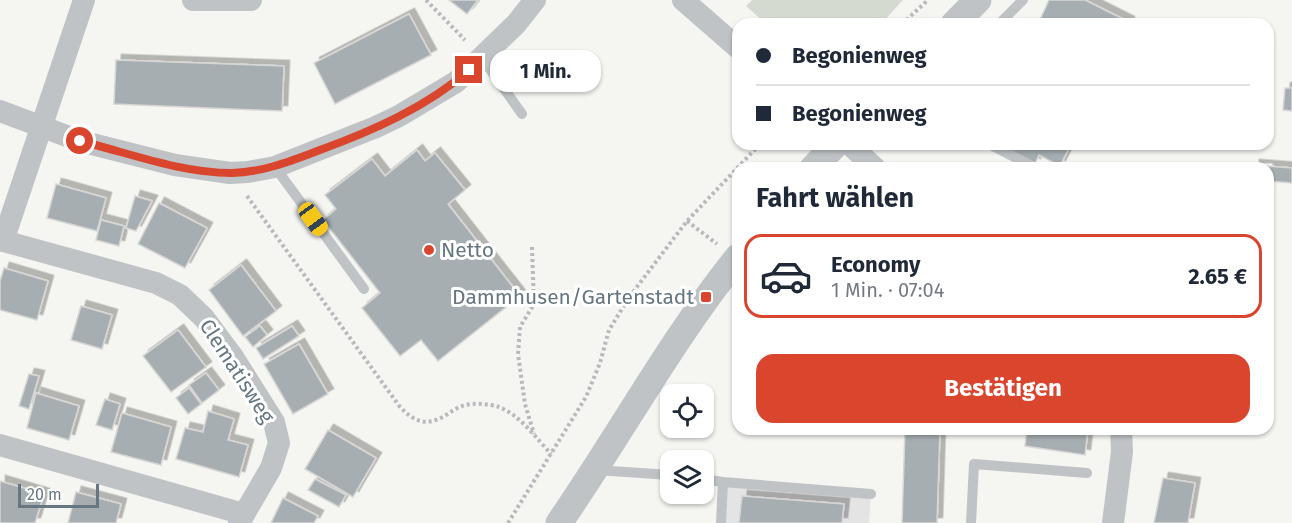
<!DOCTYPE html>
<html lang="de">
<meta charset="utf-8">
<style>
body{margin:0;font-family:"Fira Sans",sans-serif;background:#f2f2f3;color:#1f2937;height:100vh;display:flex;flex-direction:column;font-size:22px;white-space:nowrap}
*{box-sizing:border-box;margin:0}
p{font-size:20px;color:#747a83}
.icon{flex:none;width:33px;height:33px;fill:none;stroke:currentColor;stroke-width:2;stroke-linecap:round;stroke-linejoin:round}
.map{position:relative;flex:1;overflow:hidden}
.details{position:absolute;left:732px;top:162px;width:542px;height:273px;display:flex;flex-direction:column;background:#fff;border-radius:18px;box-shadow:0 2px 4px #0004}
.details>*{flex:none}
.top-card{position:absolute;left:732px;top:18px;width:542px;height:132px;border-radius:18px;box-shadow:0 2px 4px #0004;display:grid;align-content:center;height:132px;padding:0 24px;background:#fff}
.buttons{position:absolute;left:660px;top:384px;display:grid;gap:12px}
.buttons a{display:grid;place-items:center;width:54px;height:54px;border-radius:12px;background:#fff;box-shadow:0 2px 4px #0004;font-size:30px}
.scale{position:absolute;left:18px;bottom:15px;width:81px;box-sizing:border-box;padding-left:6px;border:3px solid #667781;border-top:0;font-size:16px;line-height:21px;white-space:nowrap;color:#667781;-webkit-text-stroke:4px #fff;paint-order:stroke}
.end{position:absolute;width:27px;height:27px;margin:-14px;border:8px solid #da462d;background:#fff;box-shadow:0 0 0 3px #fff}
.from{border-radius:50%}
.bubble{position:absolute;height:42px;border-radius:18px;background:#fff;box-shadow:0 2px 4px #0004;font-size:20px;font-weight:700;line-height:42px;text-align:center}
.car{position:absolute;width:18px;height:36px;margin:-18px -9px;border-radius:8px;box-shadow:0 0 4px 2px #0007;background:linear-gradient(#f5c518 24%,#345 0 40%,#f5c518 0 76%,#345 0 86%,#f5c518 0)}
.top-card b{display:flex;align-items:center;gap:21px;height:57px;font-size:22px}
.top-card b+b{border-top:2px solid #e0e1e3}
.top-card i{width:15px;height:15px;background:#1f2937}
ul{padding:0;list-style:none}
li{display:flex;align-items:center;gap:18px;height:84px;margin:0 12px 9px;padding:0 12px;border:3px solid transparent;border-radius:18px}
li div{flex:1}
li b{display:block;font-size:22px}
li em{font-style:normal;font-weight:700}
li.active{border-color:#da462d}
li>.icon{width:54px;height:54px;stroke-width:1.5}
h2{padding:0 24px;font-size:27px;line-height:72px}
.action{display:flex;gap:12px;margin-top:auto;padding:12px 24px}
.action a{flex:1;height:69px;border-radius:18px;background:#da462d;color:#fff;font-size:24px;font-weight:700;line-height:69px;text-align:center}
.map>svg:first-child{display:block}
.built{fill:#e3e4e3}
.green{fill:#d5dad1}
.building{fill:#a6aeb2;stroke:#d7d6d4;stroke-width:1.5;filter:url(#shadow)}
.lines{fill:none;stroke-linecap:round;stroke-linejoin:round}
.path{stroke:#b7babc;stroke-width:4;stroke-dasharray:3 3;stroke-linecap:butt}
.service{stroke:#bfc3c6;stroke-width:10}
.minor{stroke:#bfc3c6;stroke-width:22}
.tertiary{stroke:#bfc3c6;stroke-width:27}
.route{stroke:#da462d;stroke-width:8}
.poi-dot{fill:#da462d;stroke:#fff;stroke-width:2}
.labels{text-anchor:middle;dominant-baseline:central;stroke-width:6;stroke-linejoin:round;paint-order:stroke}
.poi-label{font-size:21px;fill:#667781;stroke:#fff;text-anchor:start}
.street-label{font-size:21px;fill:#667781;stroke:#fff}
</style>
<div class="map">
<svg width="1292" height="523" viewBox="0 0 1292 523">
<defs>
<filter id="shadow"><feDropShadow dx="5.5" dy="-5.5" stdDeviation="0" flood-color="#0004"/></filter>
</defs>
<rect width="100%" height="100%" fill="#f5f5f2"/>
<!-- built -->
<polygon class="built" points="723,482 871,494 869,523 721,523"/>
<!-- green -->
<polygon class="green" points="752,0 903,0 881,24 766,24 746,6"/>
<!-- building -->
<g class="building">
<polygon points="449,0 478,0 467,14"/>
<polygon points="1049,0 1085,0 1129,22 1128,24 1038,24"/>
<polygon points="409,14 431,55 335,104 314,63"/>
<polygon points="116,60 284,66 282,111 114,104"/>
<polygon points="1285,88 1292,88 1292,111 1283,110"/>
<polygon points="999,144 1071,144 1060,166 1039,155 1035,164"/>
<polygon points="417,150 425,161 435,153 465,190 448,204 520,296 438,361 421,340 400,356 362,308 380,293 323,220 336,209 325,195 372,159 385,176"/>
<polygon points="1254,165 1292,168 1292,183 1268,181 1268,168 1254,168"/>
<polygon points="56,184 106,198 97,231 47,218"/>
<polygon points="135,196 152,201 136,231 126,228"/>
<polygon points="159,203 207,228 185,268 138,244"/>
<polygon points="101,220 124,226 119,246 96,240"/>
<polygon points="241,265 276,311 243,336 209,290"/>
<polygon points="4,268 48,281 37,320 0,310 0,281"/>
<polygon points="81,306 112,315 102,349 71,340"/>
<polygon points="260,326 267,335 253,347 245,337"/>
<polygon points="292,326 299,336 263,359 256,348"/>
<polygon points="178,330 206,367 171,392 143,356"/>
<polygon points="299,344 328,394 293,414 264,364"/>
<polygon points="206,373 219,390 202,403 189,385"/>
<polygon points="29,374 39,376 29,409 19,406"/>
<polygon points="189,388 201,404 188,414 176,398"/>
<polygon points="36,393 79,406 69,440 27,428"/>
<polygon points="105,399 120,404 112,430 96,425"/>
<polygon points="208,411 234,419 228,440 248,445 239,477 176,459 185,428 203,432"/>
<polygon points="122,413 171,427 161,465 111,452"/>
<polygon points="905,429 940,429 937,523 902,523"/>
<polygon points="1027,429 1088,429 1085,455 1025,446"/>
<polygon points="328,430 376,458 353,497 305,469"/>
<polygon points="1163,478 1195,483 1188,523 1154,523"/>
<polygon points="315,479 346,495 339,507 308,490"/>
<polygon points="0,481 44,494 35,523 0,523"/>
<polygon points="76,492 121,504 116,523 68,523"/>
<polygon points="742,496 844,504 842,523 739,523"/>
<polygon points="283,498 318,516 314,523 271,523"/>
</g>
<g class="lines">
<!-- path -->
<g class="path">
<polyline points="426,0 465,40"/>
<polyline points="902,24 928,0"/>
<path d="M247 196 400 407C414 422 427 427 446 415 451 412 456 408 462 406 473 402 489 404 499 407 520 415 537 439 551 454"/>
<polyline points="687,221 717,244"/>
<polyline points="532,247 534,304 520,327 518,354 525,404 534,434"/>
<polyline points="508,523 586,397 600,363 609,330 630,296 687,221 760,144"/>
</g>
<!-- service -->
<g class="service">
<polyline points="999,24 1023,0"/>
<polyline points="482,58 522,114"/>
<polyline points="989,144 1036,168"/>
<polyline points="275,167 364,289"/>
<polyline points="596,470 670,475"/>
<polyline points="704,479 723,482 871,494"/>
<polyline points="721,523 723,482"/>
<polyline points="971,523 974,464 1087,473"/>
</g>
<!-- minor -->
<g class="minor">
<polyline points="193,0 251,0"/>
<polyline points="683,0 738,48"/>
<polyline points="0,111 80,141 175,165 230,173 248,172 275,167 376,127 399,116 456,82 516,24 535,0"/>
<polyline points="849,144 875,168"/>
<polyline points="0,240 156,283 180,295 204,318 233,357 274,422 279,443 271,468 239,523"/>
<polyline points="3,241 84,0"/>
<polyline points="0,445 244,514"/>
<polyline points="1113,523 1122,452 1121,429"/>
</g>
<!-- tertiary -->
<g class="tertiary">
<polyline points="954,24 978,0"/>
<polyline points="813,168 836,144"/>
<path d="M559 523C620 435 671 340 738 257"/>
</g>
</g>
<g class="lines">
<!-- route -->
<path class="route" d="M80 141C129 153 181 173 232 173 264 172 291 161 320 150 372 131 427 107 469 70"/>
</g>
<!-- markers -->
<g class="poi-dot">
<circle cx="429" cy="250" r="6"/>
<rect x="700" y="291" width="12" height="12" rx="3"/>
</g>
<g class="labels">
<!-- poi labels -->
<g class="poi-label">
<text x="441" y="250">Netto</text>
<text x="694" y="297" text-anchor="end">Dammhusen/Gartenstadt</text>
</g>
<!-- street labels -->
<g class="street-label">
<text transform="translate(237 371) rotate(57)">Clematisweg</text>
</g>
</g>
</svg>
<div class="buttons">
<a><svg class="icon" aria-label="locate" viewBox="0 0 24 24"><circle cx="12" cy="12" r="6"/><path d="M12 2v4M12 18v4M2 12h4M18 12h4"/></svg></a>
<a><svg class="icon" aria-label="layers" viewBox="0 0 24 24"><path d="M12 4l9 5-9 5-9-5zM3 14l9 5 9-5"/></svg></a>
</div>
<div class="scale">20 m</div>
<i class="end from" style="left:80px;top:141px"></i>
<i class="end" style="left:469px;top:70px"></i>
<div class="bubble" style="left:490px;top:50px;width:111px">1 Min.</div>
<i class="car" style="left:313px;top:219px;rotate:144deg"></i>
<div class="top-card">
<b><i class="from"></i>Begonienweg</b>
<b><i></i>Begonienweg</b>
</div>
<section class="details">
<h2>Fahrt wählen</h2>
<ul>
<li class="active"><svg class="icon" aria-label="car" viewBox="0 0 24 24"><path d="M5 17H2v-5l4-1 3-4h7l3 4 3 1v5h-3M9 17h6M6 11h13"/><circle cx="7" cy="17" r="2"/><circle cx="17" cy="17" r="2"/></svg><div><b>Economy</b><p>1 Min. · 07:04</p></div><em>2.65 €</em></li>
</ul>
<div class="action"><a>Bestätigen</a></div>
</section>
</div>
